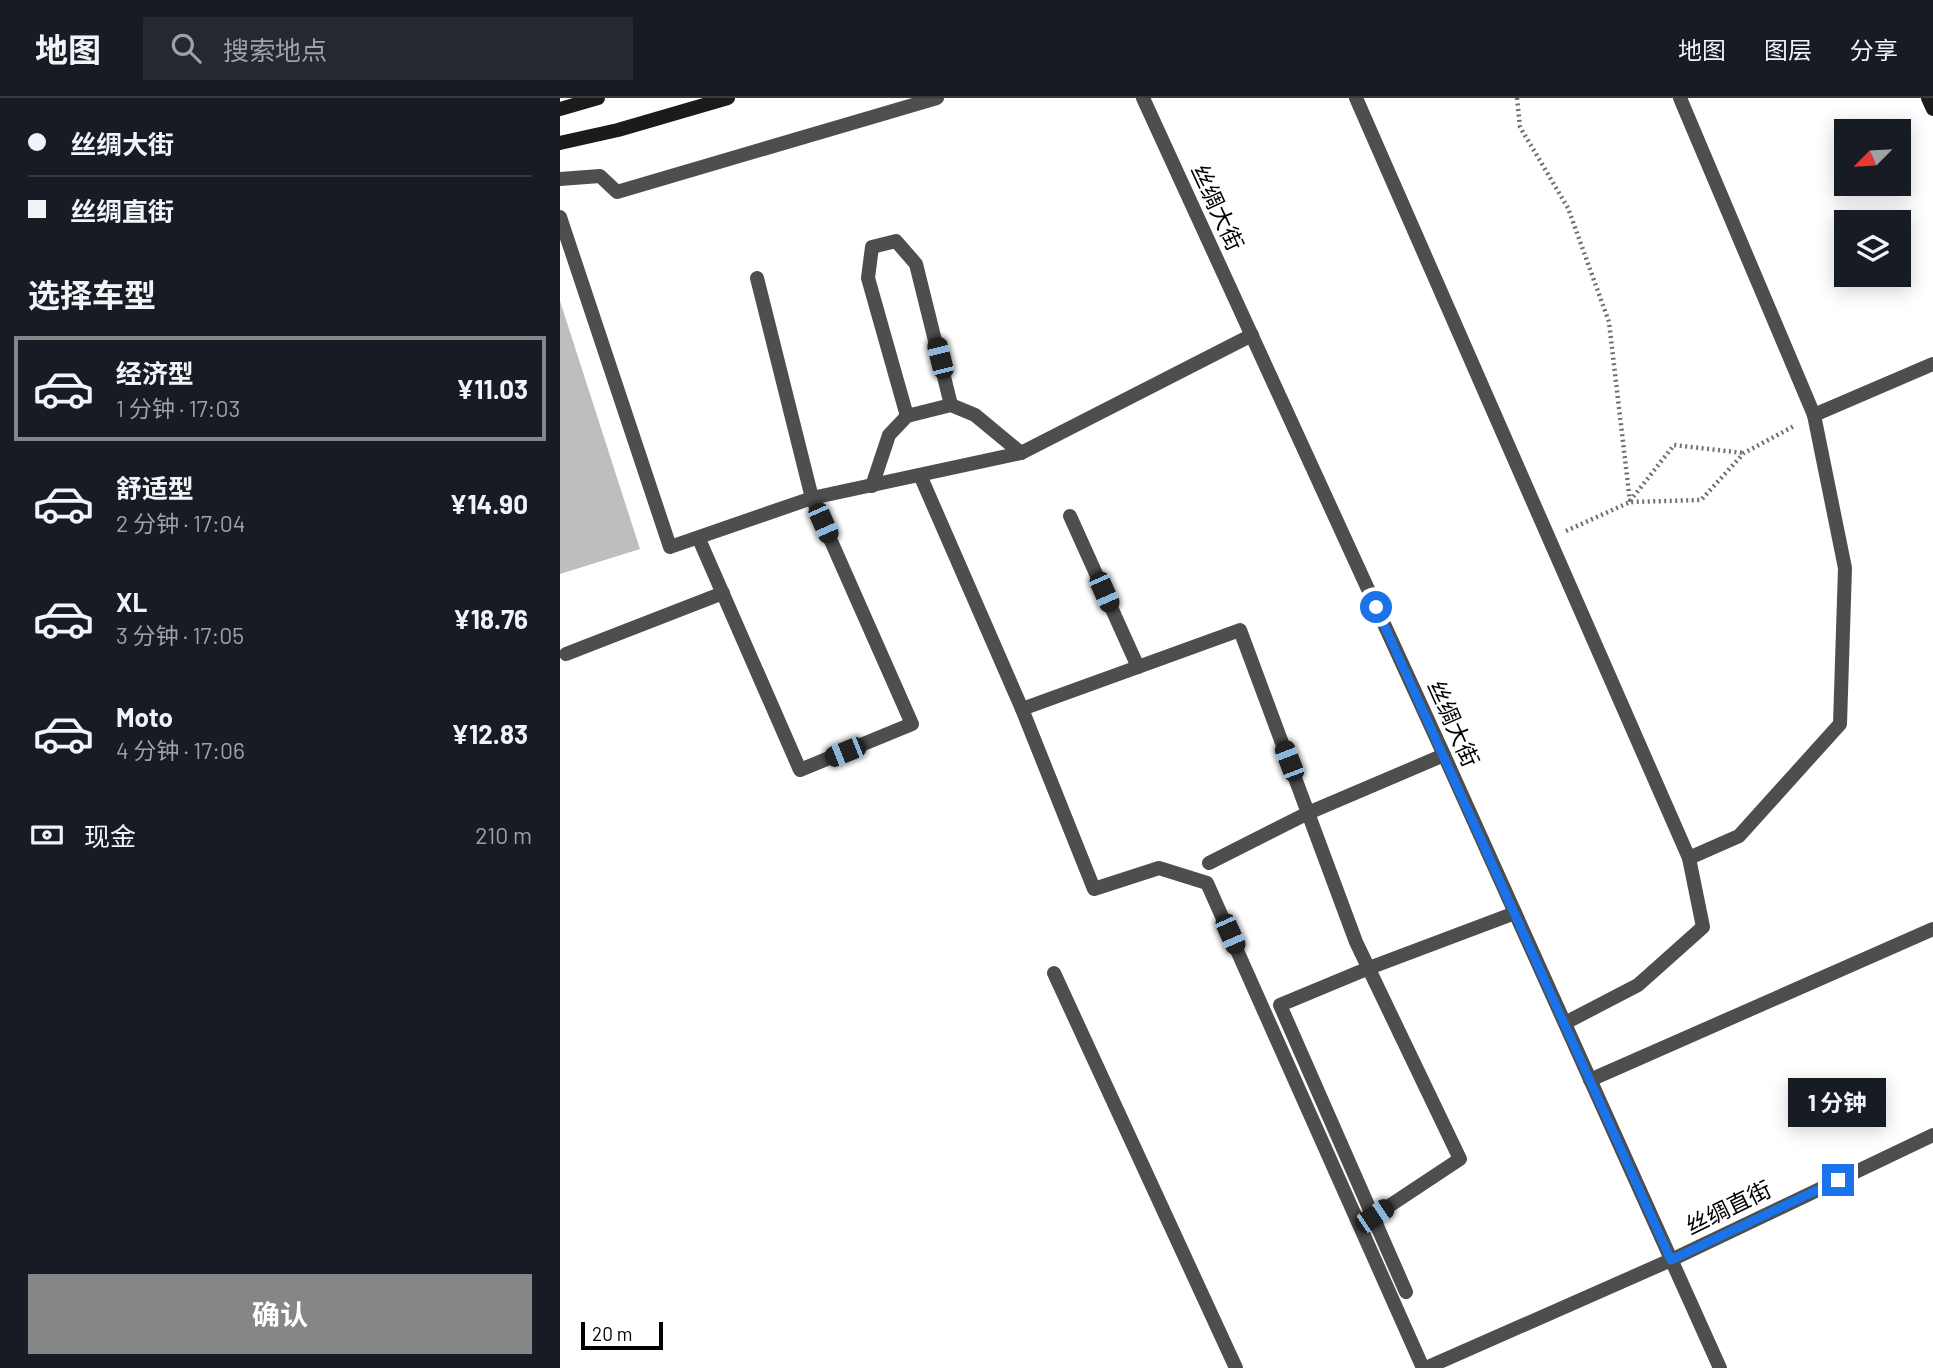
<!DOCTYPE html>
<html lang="zh">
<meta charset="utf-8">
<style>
body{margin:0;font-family:Barlow,"Noto Sans SC",sans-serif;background:#242831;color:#f1f3f6;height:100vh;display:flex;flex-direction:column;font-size:26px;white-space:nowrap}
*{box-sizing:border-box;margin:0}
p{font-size:23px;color:#9ea1a6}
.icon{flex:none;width:38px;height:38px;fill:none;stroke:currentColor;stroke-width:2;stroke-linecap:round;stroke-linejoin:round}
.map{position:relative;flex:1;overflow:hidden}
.drawer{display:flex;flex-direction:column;background:#171b24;width:560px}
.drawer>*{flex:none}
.guide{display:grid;align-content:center;height:154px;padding:0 28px;background:#171b24}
.needle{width:46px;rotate:246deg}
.controls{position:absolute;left:1274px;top:21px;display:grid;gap:14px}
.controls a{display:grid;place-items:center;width:77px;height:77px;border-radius:0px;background:#171b24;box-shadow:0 4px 18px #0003;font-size:35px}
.scale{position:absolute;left:21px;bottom:18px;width:82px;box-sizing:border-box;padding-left:7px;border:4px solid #000;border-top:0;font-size:19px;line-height:24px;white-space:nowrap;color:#000;-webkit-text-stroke:5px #fff;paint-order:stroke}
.end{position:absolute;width:32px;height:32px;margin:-16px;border:9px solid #1a73e8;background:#fff;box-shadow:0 0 0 4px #fff}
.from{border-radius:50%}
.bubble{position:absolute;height:49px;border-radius:0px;background:#171b24;box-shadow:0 4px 18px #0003;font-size:23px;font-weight:700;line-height:49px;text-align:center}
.car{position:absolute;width:21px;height:42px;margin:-21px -10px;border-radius:9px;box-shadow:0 0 5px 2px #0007;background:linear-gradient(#222 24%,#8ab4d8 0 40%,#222 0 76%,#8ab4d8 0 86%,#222 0)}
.guide b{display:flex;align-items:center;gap:24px;height:66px;font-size:26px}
.guide b+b{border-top:2px solid #363941}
.guide i{width:18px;height:18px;background:#f1f3f6}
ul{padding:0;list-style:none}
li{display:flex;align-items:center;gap:21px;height:105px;margin:0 14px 10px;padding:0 14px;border:4px solid transparent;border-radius:0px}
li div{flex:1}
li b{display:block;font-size:26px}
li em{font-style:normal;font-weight:700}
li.on{border-color:#858687}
li>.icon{width:63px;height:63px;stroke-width:1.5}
h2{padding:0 28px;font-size:32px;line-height:84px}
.pay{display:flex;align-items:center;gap:18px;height:77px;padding:0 28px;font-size:26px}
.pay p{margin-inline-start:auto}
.cta{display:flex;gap:14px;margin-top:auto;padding:14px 28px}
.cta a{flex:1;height:80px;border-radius:0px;background:#858687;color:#fff;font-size:28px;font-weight:700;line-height:80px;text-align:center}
header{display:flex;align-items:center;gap:42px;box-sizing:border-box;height:98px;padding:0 35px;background:#171b24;border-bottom:2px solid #363941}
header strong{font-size:33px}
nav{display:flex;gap:38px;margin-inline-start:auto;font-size:24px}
.search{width:490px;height:63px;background:#242831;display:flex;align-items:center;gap:18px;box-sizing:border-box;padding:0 24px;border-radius:0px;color:#9ea1a6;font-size:26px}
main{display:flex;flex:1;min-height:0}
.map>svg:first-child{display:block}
.building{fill:#bebebe}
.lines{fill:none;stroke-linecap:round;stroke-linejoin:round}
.path{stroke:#707070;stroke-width:4.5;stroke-dasharray:2 3.5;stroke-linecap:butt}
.minor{stroke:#4e4e4e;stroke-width:14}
.tertiary{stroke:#4e4e4e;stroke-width:14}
.secondary{stroke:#1b1b1b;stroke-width:14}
.route{stroke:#1a73e8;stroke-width:9}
.labels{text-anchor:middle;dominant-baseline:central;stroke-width:5;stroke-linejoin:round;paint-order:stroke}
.street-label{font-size:23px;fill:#000;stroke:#fff}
</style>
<header>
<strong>地图</strong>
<div class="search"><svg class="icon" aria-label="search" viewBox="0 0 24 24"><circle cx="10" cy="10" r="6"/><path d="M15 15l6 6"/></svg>搜索地点</div>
<nav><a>地图</a><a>图层</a><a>分享</a></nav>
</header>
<main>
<section class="drawer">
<div class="guide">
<b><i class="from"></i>丝绸大街</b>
<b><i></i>丝绸直街</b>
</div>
<h2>选择车型</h2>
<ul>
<li class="on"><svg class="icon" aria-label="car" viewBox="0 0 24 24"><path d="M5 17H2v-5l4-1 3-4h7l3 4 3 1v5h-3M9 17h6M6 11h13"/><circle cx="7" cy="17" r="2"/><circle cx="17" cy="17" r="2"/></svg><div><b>经济型</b><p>1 分钟 · 17:03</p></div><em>¥11.03</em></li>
<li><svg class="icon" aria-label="car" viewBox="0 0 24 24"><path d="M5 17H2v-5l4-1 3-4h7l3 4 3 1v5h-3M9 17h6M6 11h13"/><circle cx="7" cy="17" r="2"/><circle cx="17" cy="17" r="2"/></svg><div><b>舒适型</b><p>2 分钟 · 17:04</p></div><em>¥14.90</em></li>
<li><svg class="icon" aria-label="car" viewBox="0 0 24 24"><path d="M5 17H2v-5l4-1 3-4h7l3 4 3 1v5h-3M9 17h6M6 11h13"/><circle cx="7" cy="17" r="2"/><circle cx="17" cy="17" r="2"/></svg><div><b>XL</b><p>3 分钟 · 17:05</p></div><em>¥18.76</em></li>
<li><svg class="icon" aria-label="car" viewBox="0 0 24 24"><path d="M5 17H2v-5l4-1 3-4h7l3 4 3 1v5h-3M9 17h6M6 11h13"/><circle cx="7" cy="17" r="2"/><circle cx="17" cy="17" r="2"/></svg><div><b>Moto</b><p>4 分钟 · 17:06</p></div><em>¥12.83</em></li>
</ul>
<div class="pay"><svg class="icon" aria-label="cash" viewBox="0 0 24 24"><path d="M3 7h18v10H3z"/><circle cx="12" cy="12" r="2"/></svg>现金<p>210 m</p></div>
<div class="cta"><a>确认</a></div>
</section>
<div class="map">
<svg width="1373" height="1270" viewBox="0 0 1373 1270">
<rect width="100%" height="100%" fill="#fff"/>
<!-- building -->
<polygon class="building" points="0,203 80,451 0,476"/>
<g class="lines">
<!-- path -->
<g class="path">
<polyline points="957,0 960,29 1008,110 1049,224 1070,404"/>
<polyline points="1070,403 1114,347 1184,355"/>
<polyline points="1006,433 1070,404 1141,402 1184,355 1236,327"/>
</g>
<!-- minor -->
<g class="minor">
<polyline points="796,0 1129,760"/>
<polyline points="1120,0 1254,317"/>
<polyline points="0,81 40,78 57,94 377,0"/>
<polyline points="0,119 110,449 252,400 461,355 692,237"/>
<polyline points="347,318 308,180 312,149 336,143 356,166 391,307"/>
<polyline points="360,377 462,611 534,791 599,770 647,785 863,1270"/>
<polyline points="312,388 329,337 347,318 391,307 415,317 461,355"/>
<polyline points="510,418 578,569"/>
<polyline points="139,441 240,672 352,626 252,400 197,180"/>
<polyline points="6,556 163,495"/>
<polyline points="462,611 680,532 796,844 900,1061 814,1118"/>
<polyline points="649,765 748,715 884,657"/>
<polyline points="494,875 676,1270"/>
<polyline points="1005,925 1078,887 1143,829 1129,760 1179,738 1280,626 1285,470 1254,317 1373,266"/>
<polyline points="1030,982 1373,831"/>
<polyline points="846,1194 720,907 809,870 955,815"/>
</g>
<!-- tertiary -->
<g class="tertiary">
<polyline points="583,0 884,657 1160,1270"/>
<polyline points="866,1270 1111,1162 1373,1037"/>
</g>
<!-- secondary -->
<g class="secondary">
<polyline points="1368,0 1373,11"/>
<polyline points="0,11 38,0"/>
<polyline points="0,45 58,32 168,0"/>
</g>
</g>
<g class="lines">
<!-- route -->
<polyline class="route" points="816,509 1111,1162 1278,1082"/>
</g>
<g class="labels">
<!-- street labels -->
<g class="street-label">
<text transform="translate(658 109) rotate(65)">丝绸大街</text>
<text transform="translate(894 625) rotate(66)">丝绸大街</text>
<text transform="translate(1168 1109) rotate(-26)">丝绸直街</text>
</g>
</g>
</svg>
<div class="controls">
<a><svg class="needle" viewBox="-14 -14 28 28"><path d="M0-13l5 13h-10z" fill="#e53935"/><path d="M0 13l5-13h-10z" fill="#9ea1a6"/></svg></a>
<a><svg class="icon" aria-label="layers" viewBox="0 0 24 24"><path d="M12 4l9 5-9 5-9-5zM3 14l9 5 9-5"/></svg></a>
</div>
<div class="scale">20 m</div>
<i class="end from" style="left:816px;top:509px"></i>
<i class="end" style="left:1278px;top:1082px"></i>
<div class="bubble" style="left:1228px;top:980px;width:98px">1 分钟</div>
<i class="car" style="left:380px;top:260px;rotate:346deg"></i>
<i class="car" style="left:263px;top:425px;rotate:156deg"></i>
<i class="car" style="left:544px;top:494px;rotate:156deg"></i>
<i class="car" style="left:285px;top:654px;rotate:248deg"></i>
<i class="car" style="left:729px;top:663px;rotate:339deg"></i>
<i class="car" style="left:670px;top:836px;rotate:156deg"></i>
<i class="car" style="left:814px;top:1118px;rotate:56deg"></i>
</div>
</main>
